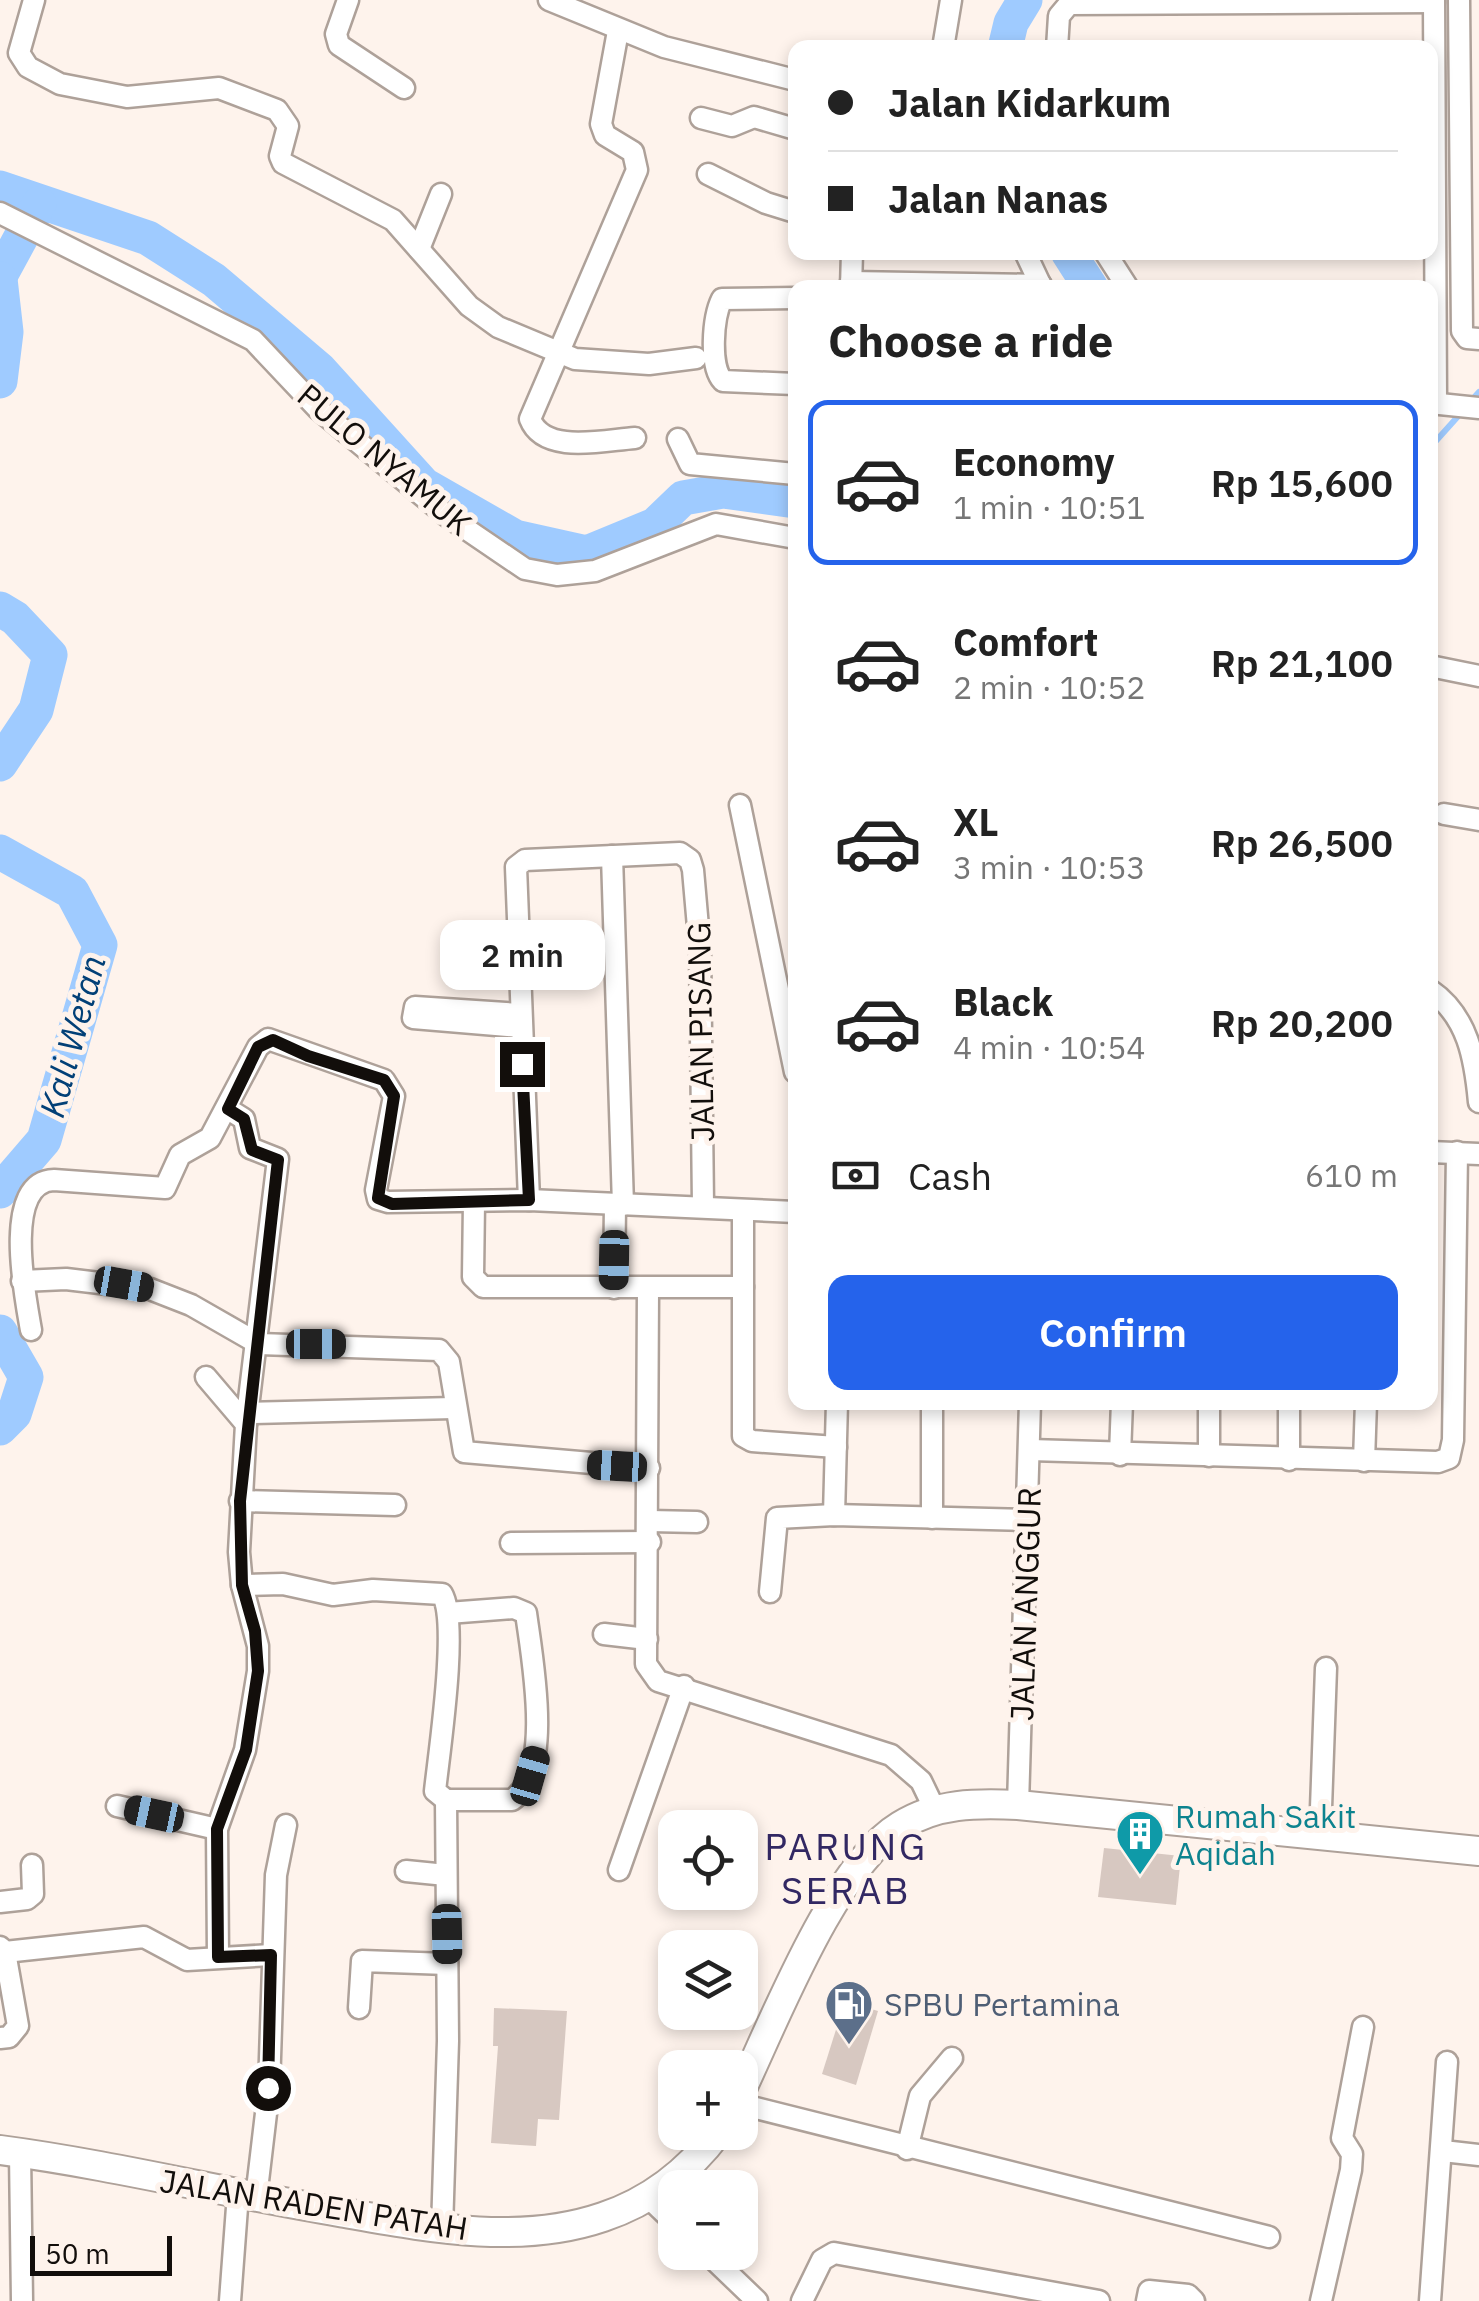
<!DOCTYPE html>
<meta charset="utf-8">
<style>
body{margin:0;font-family:"IBM Plex Sans",sans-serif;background:#f6f6f6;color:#222;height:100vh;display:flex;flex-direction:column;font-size:38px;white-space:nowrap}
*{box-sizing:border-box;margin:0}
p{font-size:32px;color:#767676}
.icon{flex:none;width:55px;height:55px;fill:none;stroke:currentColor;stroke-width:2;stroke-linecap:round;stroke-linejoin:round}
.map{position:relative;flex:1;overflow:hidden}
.details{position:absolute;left:788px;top:280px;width:650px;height:1130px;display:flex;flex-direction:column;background:#fff;border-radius:20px;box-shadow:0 5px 15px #0003}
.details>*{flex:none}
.hud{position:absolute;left:788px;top:40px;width:650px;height:220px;border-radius:20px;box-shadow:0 5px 15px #0003;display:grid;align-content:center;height:220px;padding:0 40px;background:#fff}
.controls{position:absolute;left:658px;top:1810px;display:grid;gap:20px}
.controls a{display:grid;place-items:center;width:100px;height:100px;border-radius:20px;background:#fff;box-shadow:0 5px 15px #0003;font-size:50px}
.scale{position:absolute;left:30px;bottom:25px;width:142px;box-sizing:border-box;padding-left:10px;border:5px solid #120e0b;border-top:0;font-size:28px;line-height:35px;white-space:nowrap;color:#120e0b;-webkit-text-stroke:8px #fef3ec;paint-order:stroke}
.end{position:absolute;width:45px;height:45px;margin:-22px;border:12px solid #120e0b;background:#fff;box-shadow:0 0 0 5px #fff}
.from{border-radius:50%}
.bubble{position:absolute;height:70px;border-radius:20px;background:#fff;box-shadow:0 5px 15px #0003;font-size:32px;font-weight:600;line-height:70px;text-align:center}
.car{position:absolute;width:30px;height:60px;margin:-30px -15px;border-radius:12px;box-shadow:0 0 8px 2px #0007;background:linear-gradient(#222 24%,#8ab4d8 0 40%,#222 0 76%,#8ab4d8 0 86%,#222 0)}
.hud b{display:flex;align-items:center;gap:35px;height:95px;font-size:38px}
.hud b+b{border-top:2px solid #e0e0e0}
.hud i{width:25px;height:25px;background:#222}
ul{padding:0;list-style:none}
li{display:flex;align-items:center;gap:30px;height:165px;margin:0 20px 15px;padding:0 20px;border:5px solid transparent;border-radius:20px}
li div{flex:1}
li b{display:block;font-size:38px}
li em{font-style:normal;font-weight:600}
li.selected{border-color:#2563eb}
li>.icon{width:90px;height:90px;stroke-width:1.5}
h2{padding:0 40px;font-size:45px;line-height:120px}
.pay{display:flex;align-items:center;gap:25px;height:110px;padding:0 40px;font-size:38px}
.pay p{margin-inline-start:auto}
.primary-button{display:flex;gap:20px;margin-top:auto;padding:20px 40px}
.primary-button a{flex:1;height:115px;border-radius:20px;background:#2563eb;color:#fff;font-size:40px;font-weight:600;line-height:115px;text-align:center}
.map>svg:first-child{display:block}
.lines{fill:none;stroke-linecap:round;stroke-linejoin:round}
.stream{stroke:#9fcbff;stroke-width:6}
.river{stroke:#9fcbff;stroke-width:35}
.building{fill:#d7c8c1}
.minor-casing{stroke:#aea199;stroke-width:25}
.secondary-casing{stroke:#aea199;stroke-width:32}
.minor{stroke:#fff;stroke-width:20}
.secondary{stroke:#fff;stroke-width:28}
.route{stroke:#120e0b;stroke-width:12}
.labels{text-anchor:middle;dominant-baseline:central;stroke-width:10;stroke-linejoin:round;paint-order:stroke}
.street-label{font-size:32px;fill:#120e0b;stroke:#fef3ec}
.culture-label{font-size:32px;fill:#0d838f;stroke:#fef3ec;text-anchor:start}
.service-label{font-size:32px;fill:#4e5e75;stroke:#fef3ec;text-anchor:start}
.water-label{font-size:35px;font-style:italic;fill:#024077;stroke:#fef3ec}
.quarter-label{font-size:38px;letter-spacing:2.5px;fill:#322863;stroke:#fef3ec}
</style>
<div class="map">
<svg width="1479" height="2301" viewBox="0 0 1479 2301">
<rect width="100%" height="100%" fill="#fef3ec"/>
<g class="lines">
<!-- stream -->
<g class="stream">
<polyline points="1469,403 1479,392"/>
<polyline points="1430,442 1435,442 1461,413"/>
</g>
<!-- river -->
<g class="river">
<polyline points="1005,48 1011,23 1025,0"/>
<polyline points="0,188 148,238 214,280 319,369 424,485 515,537 587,553 655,525 683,498 723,491 795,501"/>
<polyline points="1068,252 1091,288"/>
<polyline points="0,276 39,204"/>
<polyline points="0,279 6,332 0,381"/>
<polyline points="0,609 15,618 50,655 36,710 0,764"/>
<polyline points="0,852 72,892 100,945 44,1140 0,1191"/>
<polyline points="0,1332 26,1377 14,1414 0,1428"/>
</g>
</g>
<!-- building -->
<g class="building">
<polygon points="1104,1848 1181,1856 1176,1905 1098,1897"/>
<polygon points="845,2001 878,2011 856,2085 822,2074"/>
<polygon points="494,2008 567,2011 559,2120 538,2119 536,2146 491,2143 498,2046 493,2046"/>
</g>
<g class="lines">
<!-- minor casing -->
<g class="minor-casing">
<g id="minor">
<polyline points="34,0 19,53 28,67 60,84 127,97 219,88 277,110 288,126 280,156 283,163 393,220 469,306 498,327 575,359 649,364 696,358"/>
<polyline points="348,0 336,34 339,45 404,88"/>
<polyline points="549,0 664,47 795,80"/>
<polyline points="1434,0 1436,403"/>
<polyline points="1459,0 1462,331 1467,338 1479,339"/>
<path d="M618 31 601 124 605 135 633 152 637 170 530 419C544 455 604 440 635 438"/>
<polyline points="943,48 951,0"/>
<polyline points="1057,48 1059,16 1069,4 1434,2"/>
<polyline points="701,118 732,126 754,117 795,129"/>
<polyline points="708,174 766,203 795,212"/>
<polyline points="0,213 253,340 318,409 447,516 525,569 557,575 595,571 716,524 795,538"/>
<polyline points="419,249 441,194"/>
<polyline points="1025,252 1042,288"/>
<polyline points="1105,252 1128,288"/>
<polyline points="851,282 1041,285"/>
<polyline points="851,288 852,252"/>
<path d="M795 298 722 299C713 317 709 366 723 381L795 384"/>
<polyline points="1430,403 1479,408"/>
<polyline points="678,439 690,464 795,474"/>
<polyline points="1430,666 1479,676"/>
<polyline points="740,805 795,1072"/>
<polyline points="1444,814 1479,820"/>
<polyline points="612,856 623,1205"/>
<path d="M1430 990C1468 1016 1475 1059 1479 1102"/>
<polyline points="520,1014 415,1007 413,1018 520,1027"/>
<polyline points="228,1109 244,1119 250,1148 278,1159 246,1424"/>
<polyline points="1430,1152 1479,1154"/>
<polyline points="529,1200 516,867 525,860 680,853 690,860 693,870 700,950 703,1205"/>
<polyline points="474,1202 473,1277 483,1287 743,1287"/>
<polyline points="743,1212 743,1436 752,1441 836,1447"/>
<polyline points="22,1281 66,1279 150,1289 191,1305 259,1344 439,1350 449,1362 464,1452 649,1468"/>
<polyline points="614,1288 615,1205"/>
<polyline points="648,1290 646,1664 658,1681 891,1755 921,1781 935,1810"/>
<path d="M31 1330C25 1296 2 1181 54 1180L165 1188 180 1155 210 1138 258 1047 268 1039 384 1080 394 1096 376 1190 378 1199 388 1202 529 1200 795 1212"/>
<polyline points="206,1377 246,1424 239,1552 242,1585 258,1646 258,1671 245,1750 217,1829 218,1957"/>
<polyline points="1289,1402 1289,1460"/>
<polyline points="249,1413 453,1408"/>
<polyline points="1030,1450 1438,1462 1449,1458 1453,1440 1457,1152"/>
<polyline points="1120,1455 1122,1402"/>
<polyline points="1209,1456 1209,1402"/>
<polyline points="1364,1461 1366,1402"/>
<polyline points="240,1501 395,1505"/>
<polyline points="834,1515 837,1402"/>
<polyline points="932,1518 932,1402"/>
<polyline points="650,1521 697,1522"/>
<polyline points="511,1543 650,1542"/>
<path d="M242 1585 283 1584 333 1595 373 1590 442 1594C459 1622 439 1753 435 1791L446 1800"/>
<polyline points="770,1592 777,1518 834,1515 1027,1520"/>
<polyline points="604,1634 647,1639"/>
<path d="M446 1800H512C554 1772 532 1658 526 1613L514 1608 448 1613"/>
<polyline points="1018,1805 1030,1402"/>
<polyline points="117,1806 217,1829"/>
<polyline points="1320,1836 1326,1668"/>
<polyline points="619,1870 684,1686"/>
<polyline points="406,1871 446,1875"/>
<polyline points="0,1902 27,1899 33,1894 32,1865"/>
<polyline points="0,1947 5,1952 18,2026 9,2037 0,2038"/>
<polyline points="5,1952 144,1937 187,1960 271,1955"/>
<polyline points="359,2008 362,1961 447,1964"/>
<polyline points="740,2104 1269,2237"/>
<polyline points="907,2149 920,2096 952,2058"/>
<polyline points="1443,2151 1479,2155"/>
<polyline points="20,2153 22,2301"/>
<polyline points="256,2198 269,2088 276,1875 286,1825"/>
<polyline points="649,2198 675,2223"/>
<polyline points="442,2229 448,2041 446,1800"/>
<polyline points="706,2252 757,2301"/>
<polyline points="230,2301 238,2194"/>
<polyline points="802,2301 822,2260 834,2253 1099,2301"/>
<polyline points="1147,2301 1149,2291 1188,2295 1194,2301"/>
<polyline points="1321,2301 1351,2170 1352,2154 1342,2138 1363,2027"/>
<polyline points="1430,2301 1447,2062"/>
</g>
</g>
<!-- secondary casing -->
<g class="secondary-casing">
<g id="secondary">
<path d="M740 2093C774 2022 834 1866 900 1826 937 1803 976 1803 1018 1805L1479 1851"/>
<path d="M0 2150C113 2165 226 2193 339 2212 425 2227 518 2246 603 2217 651 2201 688 2172 718 2132"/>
</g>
</g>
<!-- minor -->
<use href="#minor" class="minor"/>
<!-- secondary -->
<use href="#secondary" class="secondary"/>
</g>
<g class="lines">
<!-- route -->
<polyline class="route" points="268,2088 271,1955 218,1957 217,1829 246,1750 258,1671 255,1631 242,1585 240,1501 278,1160 252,1150 244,1119 228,1109 258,1047 273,1040 308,1056 384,1080 394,1096 378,1198 392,1204 529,1200 522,1064"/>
</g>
<!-- icons -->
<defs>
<g id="building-pin" transform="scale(2.5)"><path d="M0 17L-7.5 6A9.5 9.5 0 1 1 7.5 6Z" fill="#0f9aa8" stroke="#fef3ec"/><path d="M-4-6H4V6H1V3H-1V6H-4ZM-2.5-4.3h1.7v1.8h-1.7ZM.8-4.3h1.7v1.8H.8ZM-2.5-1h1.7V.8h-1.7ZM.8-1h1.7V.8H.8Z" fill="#fff"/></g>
<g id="fuel-pin" transform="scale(2.5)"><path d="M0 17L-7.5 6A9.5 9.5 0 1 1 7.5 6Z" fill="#5c6f8a" stroke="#fef3ec"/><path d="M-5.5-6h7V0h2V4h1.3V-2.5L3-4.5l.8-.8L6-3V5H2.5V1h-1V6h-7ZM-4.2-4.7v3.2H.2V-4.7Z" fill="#fff"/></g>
</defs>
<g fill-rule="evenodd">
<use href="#building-pin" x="1140" y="1834"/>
<use href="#fuel-pin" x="849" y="2004"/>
</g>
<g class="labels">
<!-- street labels -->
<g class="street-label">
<text transform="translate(385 459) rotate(40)">PULO NYAMUK</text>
<text transform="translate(700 1032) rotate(-91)">JALAN PISANG</text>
<text transform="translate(1025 1604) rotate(-88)">JALAN ANGGUR</text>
<text transform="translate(314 2204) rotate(9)">JALAN RADEN PATAH</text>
</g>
<!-- culture labels -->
<g class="culture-label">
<text x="1175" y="1816">Rumah Sakit<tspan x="1175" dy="37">Aqidah</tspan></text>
</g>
<!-- service labels -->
<g class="service-label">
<text x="884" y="2004">SPBU Pertamina</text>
</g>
<!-- water labels -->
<g class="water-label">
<text transform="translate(72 1036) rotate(-75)">Kali Wetan</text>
</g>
<!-- quarter labels -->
<g class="quarter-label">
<text x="846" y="1845">PARUNG<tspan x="846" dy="44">SERAB</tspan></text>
</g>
</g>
</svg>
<div class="controls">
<a><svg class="icon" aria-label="locate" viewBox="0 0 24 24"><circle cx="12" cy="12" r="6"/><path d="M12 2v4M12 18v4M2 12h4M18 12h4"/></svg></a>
<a><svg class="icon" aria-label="layers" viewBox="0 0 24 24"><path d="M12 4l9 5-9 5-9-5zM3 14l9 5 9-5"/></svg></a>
<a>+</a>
<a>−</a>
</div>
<div class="scale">50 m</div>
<i class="end from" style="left:268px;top:2088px"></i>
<i class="end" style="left:522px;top:1064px"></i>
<div class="bubble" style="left:440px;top:920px;width:165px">2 min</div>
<i class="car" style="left:614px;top:1260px;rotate:181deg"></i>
<i class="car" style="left:124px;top:1284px;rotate:100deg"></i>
<i class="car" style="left:316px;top:1344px;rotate:90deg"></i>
<i class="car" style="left:617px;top:1466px;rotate:273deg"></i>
<i class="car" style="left:530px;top:1776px;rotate:16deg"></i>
<i class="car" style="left:154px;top:1814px;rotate:282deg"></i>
<i class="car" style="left:447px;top:1934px;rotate:179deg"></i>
<div class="hud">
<b><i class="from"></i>Jalan Kidarkum</b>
<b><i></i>Jalan Nanas</b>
</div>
<section class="details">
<h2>Choose a ride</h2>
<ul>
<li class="selected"><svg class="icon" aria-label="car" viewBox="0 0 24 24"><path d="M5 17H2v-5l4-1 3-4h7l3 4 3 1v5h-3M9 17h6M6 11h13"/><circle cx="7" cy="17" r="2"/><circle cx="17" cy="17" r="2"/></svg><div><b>Economy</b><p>1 min · 10:51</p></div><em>Rp 15,600</em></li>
<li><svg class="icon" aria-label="car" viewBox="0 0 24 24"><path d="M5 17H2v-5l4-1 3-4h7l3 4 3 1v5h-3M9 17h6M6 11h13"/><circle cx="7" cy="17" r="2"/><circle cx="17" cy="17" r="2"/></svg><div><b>Comfort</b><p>2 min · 10:52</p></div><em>Rp 21,100</em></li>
<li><svg class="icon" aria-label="car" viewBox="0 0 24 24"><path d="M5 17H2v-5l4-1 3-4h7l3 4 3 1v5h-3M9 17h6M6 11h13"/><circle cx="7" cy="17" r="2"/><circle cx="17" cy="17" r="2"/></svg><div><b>XL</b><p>3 min · 10:53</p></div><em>Rp 26,500</em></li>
<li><svg class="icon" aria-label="car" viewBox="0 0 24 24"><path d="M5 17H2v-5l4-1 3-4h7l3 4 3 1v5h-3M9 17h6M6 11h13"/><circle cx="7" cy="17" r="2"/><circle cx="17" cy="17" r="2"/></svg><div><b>Black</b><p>4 min · 10:54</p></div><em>Rp 20,200</em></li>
</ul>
<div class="pay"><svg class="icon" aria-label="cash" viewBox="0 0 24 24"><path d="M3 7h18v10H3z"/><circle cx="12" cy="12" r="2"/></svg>Cash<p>610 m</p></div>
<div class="primary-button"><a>Confirm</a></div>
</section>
</div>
